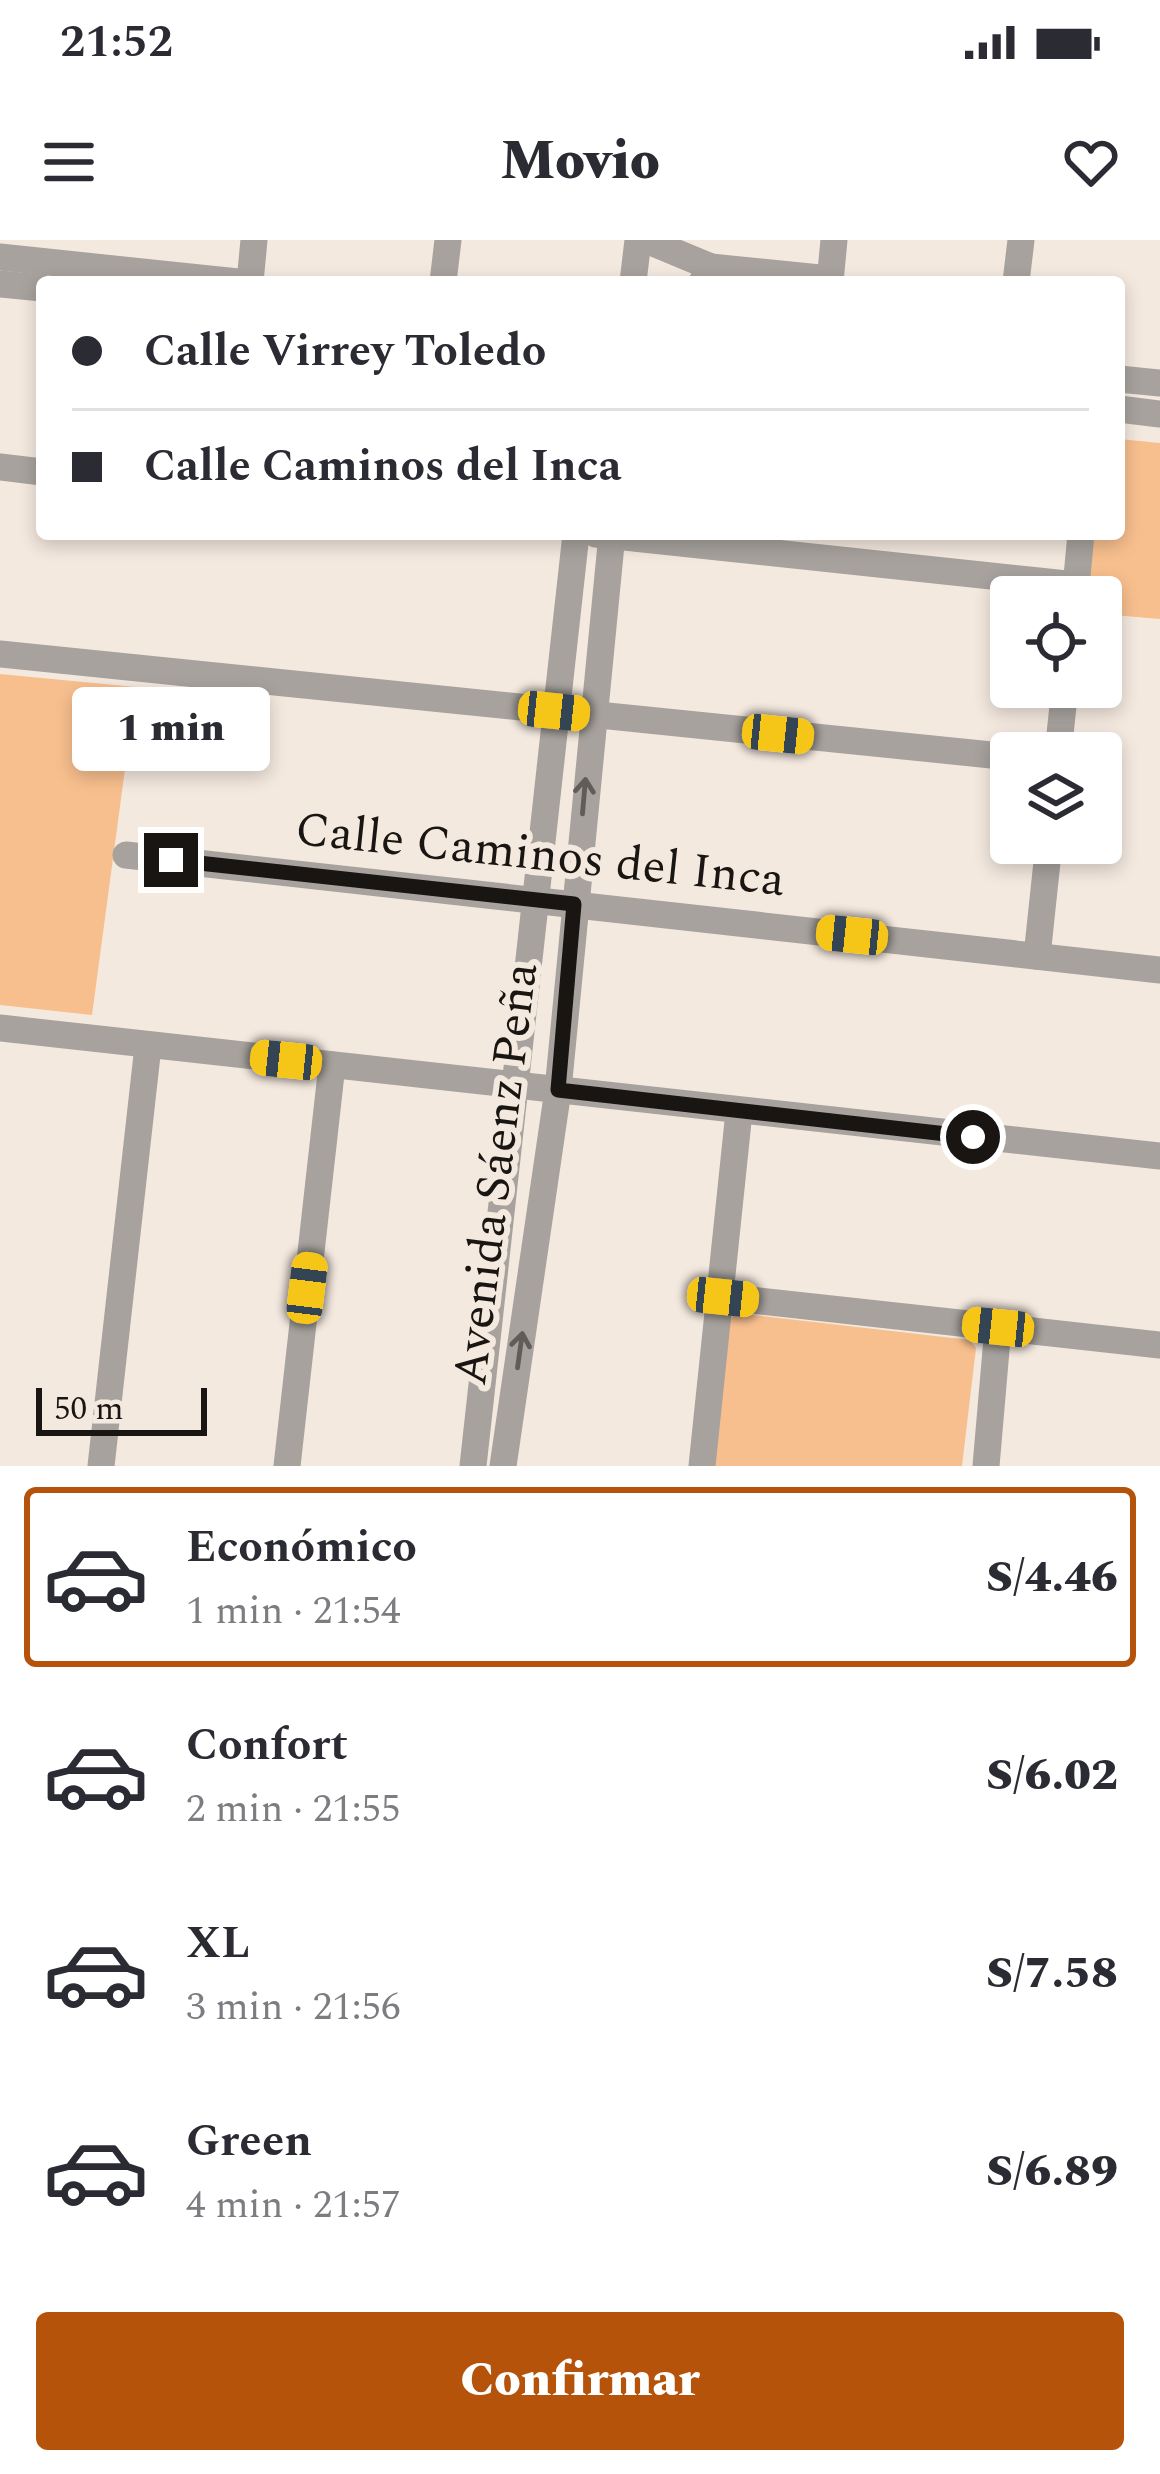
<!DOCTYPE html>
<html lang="es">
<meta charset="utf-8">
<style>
body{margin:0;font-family:Spectral,serif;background:#f2f2f3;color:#2b2b33;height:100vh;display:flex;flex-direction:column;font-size:45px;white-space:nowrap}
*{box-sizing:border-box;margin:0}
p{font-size:39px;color:#7c7c81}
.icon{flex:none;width:66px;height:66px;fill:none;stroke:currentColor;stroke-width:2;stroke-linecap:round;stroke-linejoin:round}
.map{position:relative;height:1226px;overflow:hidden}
.panel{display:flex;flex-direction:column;background:#fff;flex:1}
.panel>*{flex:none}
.banner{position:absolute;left:36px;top:36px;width:1089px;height:264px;border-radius:12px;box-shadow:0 6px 18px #0003;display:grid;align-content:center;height:264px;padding:0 36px;background:#fff}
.buttons{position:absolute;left:990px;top:336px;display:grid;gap:24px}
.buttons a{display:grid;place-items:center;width:132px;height:132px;border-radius:12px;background:#fff;box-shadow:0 6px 18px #0003;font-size:60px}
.scale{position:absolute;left:36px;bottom:30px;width:171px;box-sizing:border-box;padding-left:12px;border:6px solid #191512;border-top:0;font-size:33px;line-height:42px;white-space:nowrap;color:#191512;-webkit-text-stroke:9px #f4e9df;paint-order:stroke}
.end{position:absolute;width:54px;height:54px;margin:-27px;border:15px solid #191512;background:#fff;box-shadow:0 0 0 6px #fff}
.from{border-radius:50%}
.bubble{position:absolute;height:84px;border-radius:12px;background:#fff;box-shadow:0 6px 18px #0003;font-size:39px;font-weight:800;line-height:84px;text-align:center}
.car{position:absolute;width:36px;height:72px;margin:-36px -18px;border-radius:15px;box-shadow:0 0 9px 3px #0007;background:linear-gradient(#f5c518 24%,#345 0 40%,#f5c518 0 76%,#345 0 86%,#f5c518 0)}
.banner b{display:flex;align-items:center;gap:42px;height:114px;font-size:45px}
.banner b+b{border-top:3px solid #e1e1e2}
.banner i{width:30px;height:30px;background:#2b2b33}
ul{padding:21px 0 0;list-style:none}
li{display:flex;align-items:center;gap:36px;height:180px;margin:0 24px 18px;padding:0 12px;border:6px solid transparent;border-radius:12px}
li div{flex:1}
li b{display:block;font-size:45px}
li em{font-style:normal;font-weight:800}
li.on{border-color:#b45309}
li>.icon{width:108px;height:108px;stroke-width:1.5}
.action{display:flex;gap:24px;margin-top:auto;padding:24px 36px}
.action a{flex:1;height:138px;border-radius:12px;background:#b45309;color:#fff;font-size:48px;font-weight:800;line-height:138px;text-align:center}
.status{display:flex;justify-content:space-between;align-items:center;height:84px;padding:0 60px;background:#fff;direction:ltr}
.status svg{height:33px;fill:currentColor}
header{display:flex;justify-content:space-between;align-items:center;height:156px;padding:0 36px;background:#fff;font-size:54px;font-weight:800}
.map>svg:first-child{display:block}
.green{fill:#f8bf8e}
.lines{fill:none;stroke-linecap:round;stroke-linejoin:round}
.minor{stroke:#a7a29e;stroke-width:27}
.oneway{stroke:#605c58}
.route{stroke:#191512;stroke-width:15}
.labels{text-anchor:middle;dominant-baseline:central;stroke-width:12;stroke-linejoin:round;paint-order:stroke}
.street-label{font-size:48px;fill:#191512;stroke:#f4e9df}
</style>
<div class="status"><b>21:52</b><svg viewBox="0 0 49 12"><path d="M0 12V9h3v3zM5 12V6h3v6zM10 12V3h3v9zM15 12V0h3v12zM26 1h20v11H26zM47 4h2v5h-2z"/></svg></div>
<header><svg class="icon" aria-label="menu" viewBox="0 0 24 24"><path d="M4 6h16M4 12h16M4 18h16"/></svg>Movio<svg class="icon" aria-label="heart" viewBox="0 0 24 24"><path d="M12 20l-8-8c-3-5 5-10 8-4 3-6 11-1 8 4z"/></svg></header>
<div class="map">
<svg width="1160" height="1226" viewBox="0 0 1160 1226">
<rect width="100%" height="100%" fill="#f4e9df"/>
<!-- green -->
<g class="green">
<polygon points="1119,199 1160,203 1160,379 1101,374 1101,357 1088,357 1094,294 1119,294"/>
<polygon points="0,434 136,447 92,775 0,765"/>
<polygon points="737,1073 970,1100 976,1108 962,1226 713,1226 730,1079"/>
</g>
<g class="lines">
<!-- minor -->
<g class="minor">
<polyline points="646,0 711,27"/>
<polyline points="0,17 238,42"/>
<polyline points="250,42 254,0"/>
<polyline points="443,42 448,0"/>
<polyline points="633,42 638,0"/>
<polyline points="702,42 711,27 830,39"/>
<polyline points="830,42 834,0"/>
<polyline points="1016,42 1021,0"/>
<polyline points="0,44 42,48"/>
<polyline points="1119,139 1160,143"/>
<polyline points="1119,169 1160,174"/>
<polyline points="0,227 42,232"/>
<polyline points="596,294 1076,345"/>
<polyline points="1075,357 1081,294"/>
<polyline points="0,414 1011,517"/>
<polyline points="1058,513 1065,447"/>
<polyline points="126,615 1160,730"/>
<polyline points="1037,716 1049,603"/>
<polyline points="0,788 1160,916"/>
<polyline points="723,1057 1160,1105"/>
<polyline points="101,1226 148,806"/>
<polyline points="287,1226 332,825"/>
<polyline points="473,1226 576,294"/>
<polyline points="503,1226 558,850 612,294"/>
<polyline points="702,1226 739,872"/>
<polyline points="986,1226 998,1087"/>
</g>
</g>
<!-- one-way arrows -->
<defs><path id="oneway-shaft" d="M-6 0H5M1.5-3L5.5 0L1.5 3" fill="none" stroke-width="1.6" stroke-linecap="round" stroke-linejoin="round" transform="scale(3)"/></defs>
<g class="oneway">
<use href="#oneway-shaft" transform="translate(584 556) rotate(-85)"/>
<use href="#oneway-shaft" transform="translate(520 1110) rotate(-82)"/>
</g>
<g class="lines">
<!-- route -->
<polyline class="route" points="171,620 574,664 558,850 973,897"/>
</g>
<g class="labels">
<!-- street labels -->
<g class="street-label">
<text transform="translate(540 615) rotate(6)">Calle Caminos del Inca</text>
<text transform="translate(496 934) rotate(-83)">Avenida Sáenz Peña</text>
</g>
</g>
</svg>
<div class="buttons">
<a><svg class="icon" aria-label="locate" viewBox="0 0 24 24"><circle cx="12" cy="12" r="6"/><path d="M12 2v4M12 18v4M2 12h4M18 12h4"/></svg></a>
<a><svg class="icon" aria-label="layers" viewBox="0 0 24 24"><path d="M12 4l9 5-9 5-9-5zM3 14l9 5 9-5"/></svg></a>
</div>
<div class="scale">50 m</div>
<i class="end from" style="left:973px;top:897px"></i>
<i class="end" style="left:171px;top:620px"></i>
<div class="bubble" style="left:72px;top:447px;width:198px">1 min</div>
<i class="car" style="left:554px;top:471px;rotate:96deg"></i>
<i class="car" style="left:778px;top:494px;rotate:96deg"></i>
<i class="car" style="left:852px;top:695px;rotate:276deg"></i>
<i class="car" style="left:286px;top:820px;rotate:276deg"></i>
<i class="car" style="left:307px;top:1048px;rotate:7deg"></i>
<i class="car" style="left:723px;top:1057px;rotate:96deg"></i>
<i class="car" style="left:998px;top:1087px;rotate:276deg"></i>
<div class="banner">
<b><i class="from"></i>Calle Virrey Toledo</b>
<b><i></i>Calle Caminos del Inca</b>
</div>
</div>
<section class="panel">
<ul>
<li class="on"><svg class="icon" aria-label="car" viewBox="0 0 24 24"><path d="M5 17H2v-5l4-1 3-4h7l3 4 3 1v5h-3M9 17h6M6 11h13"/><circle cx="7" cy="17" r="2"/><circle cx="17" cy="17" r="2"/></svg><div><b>Económico</b><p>1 min · 21:54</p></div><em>S/4.46</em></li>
<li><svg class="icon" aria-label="car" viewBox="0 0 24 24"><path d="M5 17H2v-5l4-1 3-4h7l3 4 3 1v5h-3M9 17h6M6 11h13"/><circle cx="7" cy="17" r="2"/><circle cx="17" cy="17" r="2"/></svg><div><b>Confort</b><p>2 min · 21:55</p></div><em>S/6.02</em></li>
<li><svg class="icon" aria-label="car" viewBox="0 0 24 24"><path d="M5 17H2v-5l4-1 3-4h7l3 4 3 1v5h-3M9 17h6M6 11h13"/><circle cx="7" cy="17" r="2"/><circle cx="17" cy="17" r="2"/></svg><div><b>XL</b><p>3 min · 21:56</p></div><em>S/7.58</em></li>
<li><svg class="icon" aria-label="car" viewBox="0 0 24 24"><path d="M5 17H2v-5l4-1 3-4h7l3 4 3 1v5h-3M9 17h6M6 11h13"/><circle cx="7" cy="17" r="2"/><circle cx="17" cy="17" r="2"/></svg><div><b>Green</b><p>4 min · 21:57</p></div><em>S/6.89</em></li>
</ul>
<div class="action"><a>Confirmar</a></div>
</section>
